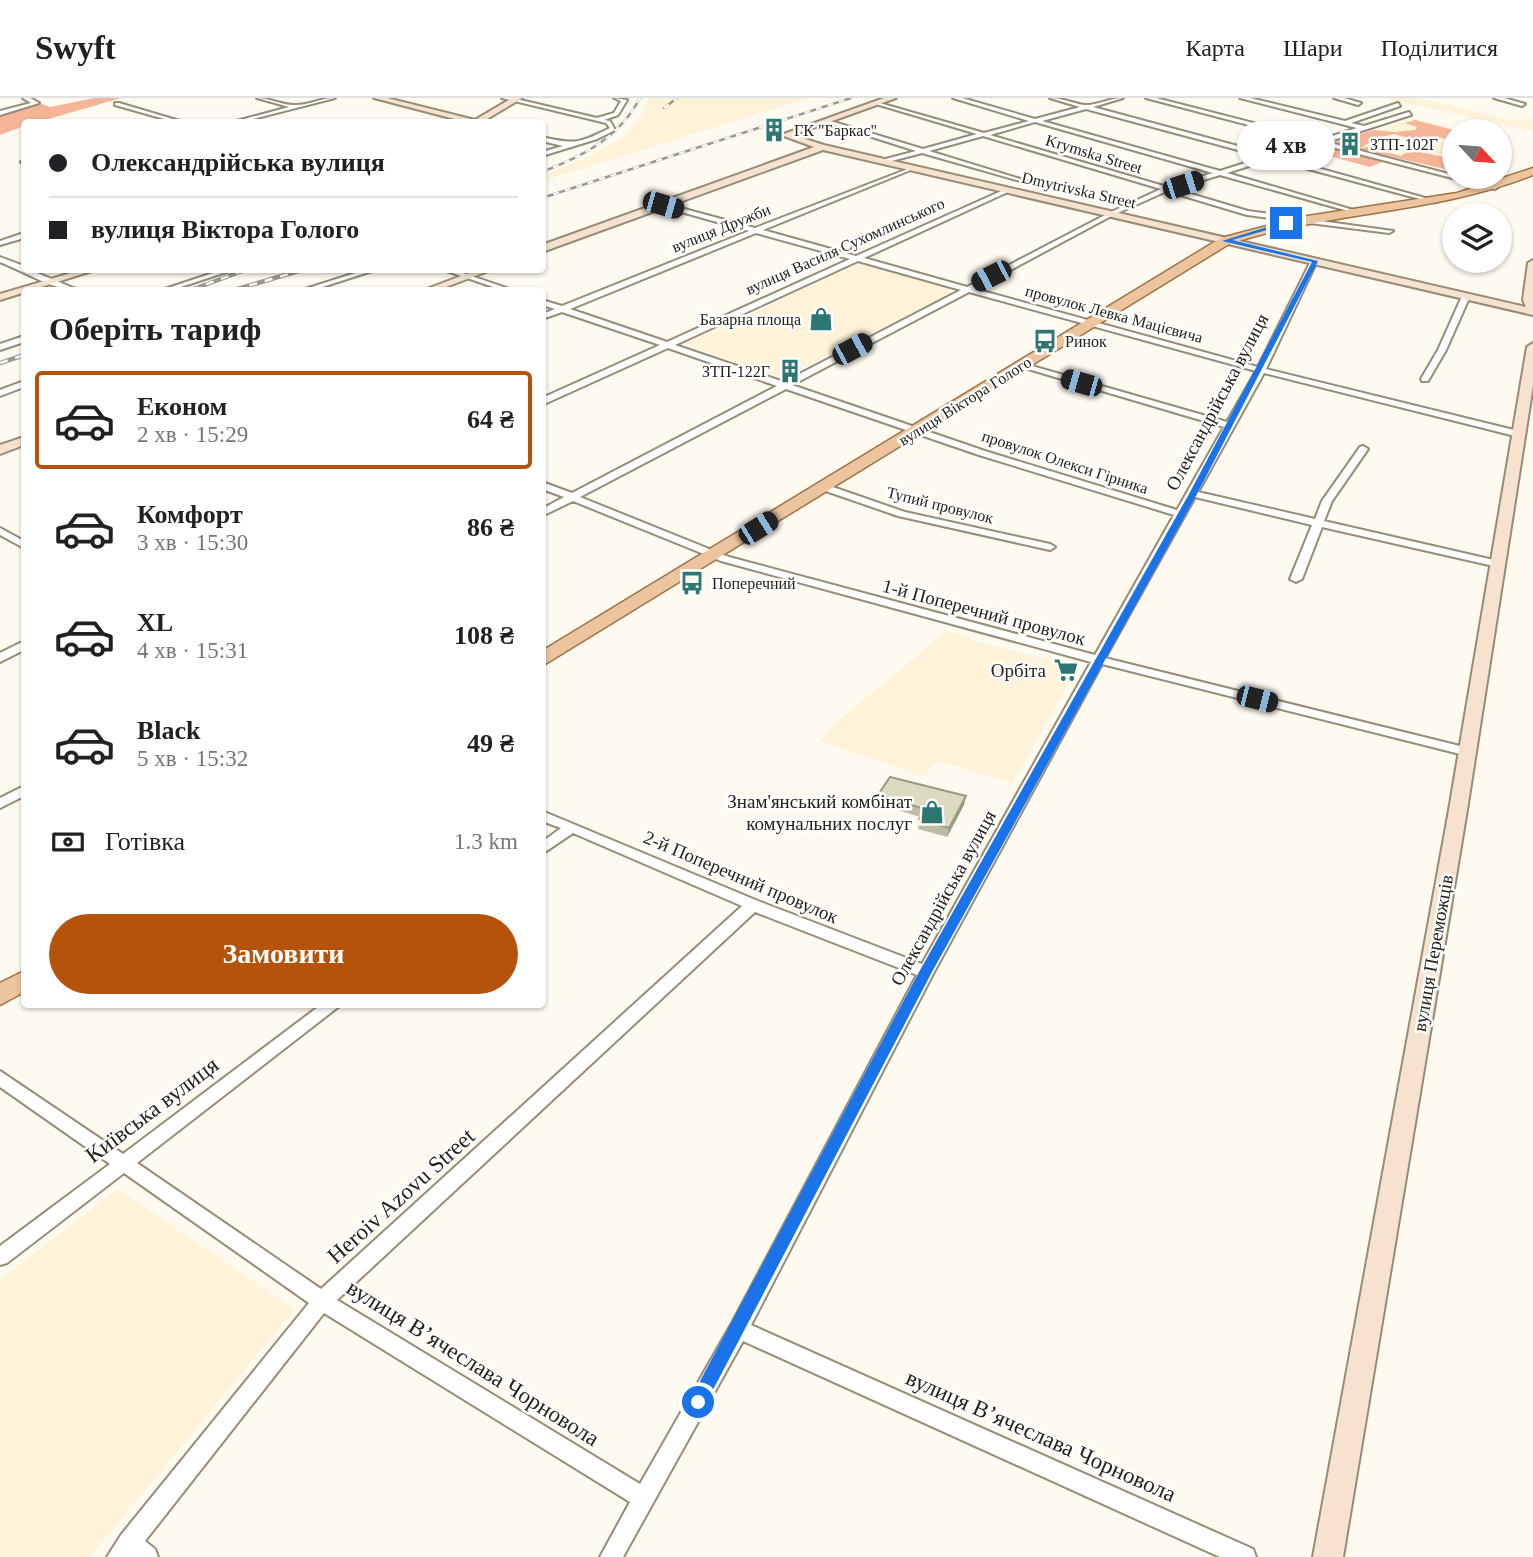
<!DOCTYPE html>
<html lang="uk">
<meta charset="utf-8">
<style>
body{margin:0;font-family:"Times New Roman",serif;background:#f2f2f2;color:#202124;height:100vh;display:flex;flex-direction:column;font-size:26px;white-space:nowrap}
*{box-sizing:border-box;margin:0}
p{font-size:23px;color:#757577}
.icon{flex:none;width:38px;height:38px;fill:none;stroke:currentColor;stroke-width:2;stroke-linecap:round;stroke-linejoin:round}
.map{position:relative;flex:1;overflow:hidden}
.drawer{position:absolute;left:21px;top:189px;width:525px;height:721px;display:flex;flex-direction:column;background:#fff;border-radius:7px;box-shadow:0 2px 5px #0004}
.drawer>*{flex:none}
.banner{position:absolute;left:21px;top:21px;width:525px;height:154px;border-radius:7px;box-shadow:0 2px 5px #0004;display:grid;align-content:center;height:154px;padding:0 28px;background:#fff}
.needle{width:46px;rotate:116deg}
.controls{position:absolute;left:1442px;top:21px;display:grid;gap:14px}
.controls a{display:grid;place-items:center;width:70px;height:70px;border-radius:50%;background:#fff;box-shadow:0 2px 5px #0004;font-size:35px}
.end{position:absolute;width:32px;height:32px;margin:-16px;border:9px solid #1a73e8;background:#fff;box-shadow:0 0 0 4px #fff}
.from{border-radius:50%}
.bubble{position:absolute;height:49px;border-radius:24px;background:#fff;box-shadow:0 2px 5px #0004;font-size:23px;font-weight:700;line-height:49px;text-align:center}
.car{position:absolute;width:21px;height:42px;margin:-21px -10px;border-radius:9px;box-shadow:0 0 5px 2px #0007;background:linear-gradient(#222 24%,#8ab4d8 0 40%,#222 0 76%,#8ab4d8 0 86%,#222 0)}
.banner b{display:flex;align-items:center;gap:24px;height:66px;font-size:26px}
.banner b+b{border-top:2px solid #e0e0e0}
.banner i{width:18px;height:18px;background:#202124}
ul{padding:0;list-style:none}
li{display:flex;align-items:center;gap:21px;height:98px;margin:0 14px 10px;padding:0 14px;border:4px solid transparent;border-radius:7px}
li div{flex:1}
li b{display:block;font-size:26px}
li em{font-style:normal;font-weight:700}
li.current{border-color:#b45309}
li>.icon{width:63px;height:63px;stroke-width:1.5}
h2{padding:0 28px;font-size:32px;line-height:84px}
.pay{display:flex;align-items:center;gap:18px;height:77px;padding:0 28px;font-size:26px}
.pay p{margin-inline-start:auto}
.primary-button{display:flex;gap:14px;margin-top:auto;padding:14px 28px}
.primary-button a{flex:1;height:80px;border-radius:42px;background:#b45309;color:#fff;font-size:28px;font-weight:700;line-height:80px;text-align:center}
header{display:flex;align-items:center;gap:42px;box-sizing:border-box;height:98px;padding:0 35px;background:#fff;border-bottom:2px solid #e0e0e0}
header strong{font-size:33px}
nav{display:flex;gap:38px;margin-inline-start:auto;font-size:24px}
.map>svg:first-child{display:block}
.built{fill:#fef2d8}
.green{fill:#f6b599}
.lines{fill:none;stroke-linecap:round;stroke-linejoin:round}
.street-casing{stroke:#978c75;stroke-width:4}
.secondary-casing{stroke:#978c75;stroke-width:4}
.primary-casing{stroke:#9f7346;stroke-width:3}
.street{fill:#fff;fill-rule:evenodd}
.secondary{fill:#f6e2cf;fill-rule:evenodd}
.primary{fill:#ecc59e;fill-rule:evenodd}
.rail-far1-casing{stroke:#9c988e;stroke-width:2.5}
.rail-casing{stroke:#9c988e;stroke-width:4.5}
.rail-far1{stroke:#fff;stroke-width:2;stroke-dasharray:6;stroke-linecap:butt}
.rail{stroke:#fff;stroke-width:2.5;stroke-dasharray:8;stroke-linecap:butt}
.wall{fill:#bdbca6}
.shaded-wall{fill:#9a9987}
.building{fill:#dcdbc1;stroke:#9a9987;stroke-width:2}
.route{fill:#1a73e8}
.labels{text-anchor:middle;dominant-baseline:central;stroke-width:5;stroke-linejoin:round;paint-order:stroke}
.far-poi-label{font-size:16px;fill:#262218;stroke:#fff;text-anchor:start}
.far-street-label{font-size:16px;fill:#262218;stroke:#fff}
.street-label{font-size:19px;fill:#262218;stroke:#fff}
.poi-label{font-size:19px;fill:#262218;stroke:#fff;text-anchor:end}
.near-street-label{font-size:23px;fill:#262218;stroke:#fff}
</style>
<header>
<strong>Swyft</strong>
<nav><a>Карта</a><a>Шари</a><a>Поділитися</a></nav>
</header>
<div class="map">
<svg width="1533" height="1459" viewBox="0 0 1533 1459">
<rect width="100%" height="100%" fill="#fffaf0"/>
<!-- built -->
<g class="built">
<polygon points="650,0 809,0 543,83 543,78 591,58 624,39 639,22"/>
<polygon points="1385,0 1417,0 1512,22 1533,21 1533,33"/>
<polygon points="1414,21 1462,33 1454,33 1454,68 1446,72 1334,45"/>
<polygon points="862,165 952,190 946,193 952,195 782,280 685,246"/>
<polygon points="947,533 970,539 971,542 1078,569 1012,685 937,663 924,678 820,643 837,624"/>
<polygon points="117,1091 295,1211 90,1459 0,1459 0,1182"/>
</g>
<!-- green -->
<g class="green">
<polygon points="95,0 121,0 38,24 24,24 24,28 0,37 0,16 39,5 50,9"/>
<polygon points="1415,22 1457,33 1454,33 1454,43 1438,39 1426,44 1393,36 1371,43 1360,51 1366,49 1401,58 1410,52 1454,61 1454,67 1445,71 1332,45 1373,32 1394,34 1415,32 1417,29 1405,25"/>
<polygon points="1322,46 1372,58 1371,61 1382,64 1370,69 1303,51"/>
</g>
<g class="lines">
<!-- street casing -->
<g class="street-casing">
<g id="street">
<polygon points="23,0 30,0 39,5 0,17 0,13 31,5"/>
<path d="M257 0C270 0 283 8 296 7 309 7 321 0 335 0L241 24H233L289 9Z"/>
<path d="M502 0H512L597 20 614 15 621 3 614 0 627 2 618 17 604 22 610 23 615 32 597 41 542 58V54L563 48 542 43V39C575 47 580 45 610 30L606 25Z"/>
<path d="M953 0H962L1035 21 1080 9 1050 0C1062 0 1072 5 1084 7 1096 8 1110 0 1123 0L1093 9 1271 57 1313 44 1146 0H1156L1320 42 1357 30 1240 0H1250L1345 23 1398 5 1400 8 1351 25 1364 28 1409 14 1411 17 1327 44 1498 89 1495 91 1320 46 1278 59 1436 103 1431 104 1271 61 1227 75 1360 114 1355 115 1220 77 1174 91 1248 113 1393 133 1389 135 1247 117 1167 93 1113 117 975 191 1258 269 1311 163 1318 161 1266 271 1522 334 1524 336 1519 339 1264 275 1198 394 1315 421 1322 403 1360 349 1363 348 1368 351 1332 403 1324 423 1498 463 1503 466 1498 469 1322 429 1302 481 1296 484 1290 481 1312 427 1195 399 1105 560 1468 650 1475 654 1468 658 1102 566 934 874 751 1227 1253 1451 1256 1459H1220L743 1243 623 1459H600L630 1404 324 1215 145 1443 155 1451 158 1459H107L121 1437 309 1205 124 1075 7 1165 0 1167V1148L110 1066 0 989V973L123 1056 322 906H342L137 1065 321 1191 742 808 573 735 542 756V744L561 730 542 723V713L758 803 922 866 1091 564 721 463 573 403 542 418V411L564 399 542 391V384L572 395 777 288 668 250 542 307V300L660 247 562 214 542 221V216L555 211 542 207V202L562 208 749 133 660 108 662 105 755 130 913 69V71L763 132 856 158 1006 91H1010V93L864 160 967 189 1109 115 1161 91 983 38 929 53 1027 83V85L922 55 884 65 882 62 916 53 822 23 827 22 923 51 977 36 876 6V4L984 35 1029 23ZM1086 11 1264 59 1220 73 1042 23ZM1035 24 1213 75 1167 89 990 37ZM756 135 850 161 667 244 570 211ZM858 163 961 192 784 284 675 247ZM969 194 1256 273 1227 324 1025 266 1018 268 1224 329 1177 412 985 353 792 287ZM786 291 979 357 1174 417 1095 557 729 459 580 399ZM755 814 917 877 732 1225 640 1386 337 1202Z"/>
<polygon points="1334,0 1344,0 1361,5 1358,7"/>
<polygon points="1494,0 1504,0 1525,6 1522,8"/>
<polygon points="115,5 119,5 183,24 175,24 115,7"/>
<polygon points="24,61 24,66 21,64"/>
<polygon points="21,136 24,136 24,140 0,147 0,143"/>
<path d="M0 159 24 168V172H30L78 192C57 194 21 172 0 164Z"/>
<polygon points="222,172 232,172 172,192 162,192"/>
<polygon points="365,172 375,172 313,192 302,192"/>
<polygon points="444,172 454,172 512,192 502,192"/>
<polygon points="1463,196 1470,198 1446,252 1428,283 1422,283 1421,281 1438,252"/>
<polygon points="24,238 24,244 0,252 0,246"/>
<polygon points="24,283 24,289 0,298 0,292"/>
<polygon points="824,386 905,414 1050,446 1055,449 1050,452 898,418 820,391 820,387"/>
<polygon points="0,430 24,443 24,450 0,437"/>
<polygon points="20,545 24,545 24,552 0,564 0,555"/>
<polygon points="24,688 24,698 0,710 0,700"/>
</g>
</g>
<!-- secondary casing -->
<g class="secondary-casing">
<g id="secondary">
<polygon points="374,0 387,0 475,22 512,0 522,0 482,24 466,24"/>
<polygon points="884,0 896,0 793,37 824,47 1526,209 1523,202 1528,165 1533,162 1533,217 823,52 542,154 542,147 814,49 781,37"/>
<polygon points="81,172 95,172 0,202 0,196"/>
<polygon points="477,172 491,172 438,192 424,192"/>
<polygon points="1533,245 1533,287 1467,712 1343,1459 1313,1459 1449,712 1527,249"/>
<polygon points="24,339 24,347 0,356 0,347"/>
</g>
</g>
<!-- primary casing -->
<g class="primary-casing">
<g id="primary">
<path d="M1533 70V77C1435 116 1329 113 1229 146L542 568V553L1221 140 1301 119 1457 95Z"/>
<polygon points="24,873 24,894 0,907 0,885"/>
</g>
</g>
<!-- street -->
<use href="#street" class="street"/>
<!-- secondary -->
<use href="#secondary" class="secondary"/>
<!-- primary -->
<use href="#primary" class="primary"/>
<!-- rail-far1 casing -->
<g class="rail-far1-casing">
<g id="rail-far1">
<polyline points="664,10 677,0"/>
<path d="M542 74C583 58 619 40 640 0"/>
<polyline points="542,100 851,0"/>
</g>
</g>
<!-- rail casing -->
<g class="rail-casing">
<g id="rail">
<polyline points="191,192 245,172"/>
<polyline points="234,192 302,172"/>
<polyline points="0,265 24,257"/>
</g>
</g>
<!-- rail-far1 -->
<use href="#rail-far1" class="rail-far1"/>
<!-- rail -->
<use href="#rail" class="rail"/>
</g>
<!-- wall -->
<polygon class="wall" points="878,697 964,707 947,739 918,731 920,719 878,706"/>
<!-- shaded-wall -->
<polygon class="shaded-wall" points="966,698 964,707 947,739 949,730"/>
<!-- building -->
<polygon class="building" points="890,679 966,698 949,730 919,721 925,711 878,697"/>
<!-- route -->
<polygon class="route" points="1286,123 1288,126 1232,142 1318,163 1197,396 932,874 704,1309 692,1309 692,1298 919,874 1189,396 1312,164 1222,143"/>
<!-- icons -->
<defs>
<g id="building-bare" transform="scale(1.89)"><path d="M-4-6H4V6H1V3H-1V6H-4ZM-2.5-4.3h1.7v1.8h-1.7ZM.8-4.3h1.7v1.8H.8ZM-2.5-1h1.7V.8h-1.7ZM.8-1h1.7V.8H.8Z" fill="#2d7671" stroke="#fff" stroke-width="2.5" paint-order="stroke"/></g>
<g id="shop-bare" transform="scale(1.89)"><path d="M-5-2.5h2.3a2.7 3.5 0 0 1 5.4 0H5L5.5 6h-11ZM-1.5-2.5h3a1.5 2.3 0 0 0-3 0Z" fill="#2d7671" stroke="#fff" stroke-width="2.5" paint-order="stroke"/></g>
<g id="bus-bare" transform="scale(1.89)"><path d="M-5-6H5V4H4V6H2V4H-2V6H-4V4H-5ZM-3.5-4V0h7V-4ZM-3.5 1.2v1.5H-2V1.2ZM2 1.2v1.5H3.5V1.2Z" fill="#2d7671" stroke="#fff" stroke-width="2.5" paint-order="stroke"/></g>
<g id="supermarket-bare" transform="scale(1.89)"><path d="M-6-5.5h2.5l.6 2H6L4.5 2H-2.5L-4.4-4H-6ZM-1.5 3.2a1.3 1.3 0 1 0 .1 0ZM3 3.2a1.3 1.3 0 1 0 .1 0Z" fill="#2d7671" stroke="#fff" stroke-width="2.5" paint-order="stroke"/></g>
</defs>
<g fill-rule="evenodd">
<use href="#building-bare" x="774" y="32"/>
<use href="#building-bare" x="1350" y="46"/>
<use href="#shop-bare" x="821" y="221"/>
<use href="#bus-bare" x="1045" y="243"/>
<use href="#building-bare" x="790" y="273"/>
<use href="#bus-bare" x="692" y="485"/>
<use href="#supermarket-bare" x="1066" y="572"/>
<use href="#shop-bare" x="932" y="714"/>
</g>
<g class="labels">
<!-- far-poi labels -->
<g class="far-poi-label">
<text x="794" y="32">ГК "Баркас"</text>
<text x="1370" y="46">ЗТП-102Г</text>
<text x="801" y="221" text-anchor="end">Базарна площа</text>
<text x="1065" y="243">Ринок</text>
<text x="770" y="273" text-anchor="end">ЗТП-122Г</text>
<text x="712" y="485">Поперечний</text>
</g>
<!-- far-street labels -->
<g class="far-street-label">
<text transform="translate(1094 56) rotate(17)">Krymska Street</text>
<text transform="translate(1079 92) rotate(13)">Dmytrivska Street</text>
<text transform="translate(721 130) rotate(-22)">вулиця Дружби</text>
<text transform="translate(845 148) rotate(-24)">вулиця Василя Сухомлинського</text>
<text transform="translate(1114 216) rotate(15)">провулок Левка Мацієвича</text>
<text transform="translate(965 303) rotate(-32)">вулиця Віктора Голого</text>
<text transform="translate(1065 364) rotate(18)">провулок Олекси Гірника</text>
<text transform="translate(940 407) rotate(14)">Тупий провулок</text>
</g>
<!-- street labels -->
<g class="street-label">
<text transform="translate(1217 304) rotate(-62)">Олександрійська вулиця</text>
<text transform="translate(984 514) rotate(15)">1-й Поперечний провулок</text>
<text transform="translate(741 779) rotate(23)">2-й Поперечний провулок</text>
<text transform="translate(943 800) rotate(-61)">Олександрійська вулиця</text>
<text transform="translate(1433 855) rotate(-80)">вулиця Переможців</text>
</g>
<!-- poi labels -->
<g class="poi-label">
<text x="1046" y="572">Орбіта</text>
<text x="912" y="703">Знам'янський комбінат<tspan x="912" dy="22">комунальних послуг</tspan></text>
</g>
<!-- near-street labels -->
<g class="near-street-label">
<text transform="translate(152 1012) rotate(-37)">Київська вулиця</text>
<text transform="translate(401 1098) rotate(-42)">Heroiv Azovu Street</text>
<text transform="translate(473 1265) rotate(32)">вулиця Вʼячеслава Чорновола</text>
<text transform="translate(1041 1338) rotate(24)">вулиця Вʼячеслава Чорновола</text>
</g>
</g>
</svg>
<div class="controls">
<a><svg class="needle" viewBox="-14 -14 28 28"><path d="M0-13l5 13h-10z" fill="#e53935"/><path d="M0 13l5-13h-10z" fill="#757577"/></svg></a>
<a><svg class="icon" aria-label="layers" viewBox="0 0 24 24"><path d="M12 4l9 5-9 5-9-5zM3 14l9 5 9-5"/></svg></a>
</div>
<i class="end from" style="left:698px;top:1304px"></i>
<i class="end" style="left:1286px;top:125px"></i>
<div class="bubble" style="left:1237px;top:23px;width:98px">4 хв</div>
<i class="car" style="left:1183px;top:87px;rotate:72deg"></i>
<i class="car" style="left:663px;top:107px;rotate:106deg"></i>
<i class="car" style="left:991px;top:178px;rotate:243deg"></i>
<i class="car" style="left:852px;top:251px;rotate:62deg"></i>
<i class="car" style="left:1081px;top:285px;rotate:286deg"></i>
<i class="car" style="left:758px;top:430px;rotate:58deg"></i>
<i class="car" style="left:1257px;top:601px;rotate:104deg"></i>
<div class="banner">
<b><i class="from"></i>Олександрійська вулиця</b>
<b><i></i>вулиця Віктора Голого</b>
</div>
<section class="drawer">
<h2>Оберіть тариф</h2>
<ul>
<li class="current"><svg class="icon" aria-label="car" viewBox="0 0 24 24"><path d="M5 17H2v-5l4-1 3-4h7l3 4 3 1v5h-3M9 17h6M6 11h13"/><circle cx="7" cy="17" r="2"/><circle cx="17" cy="17" r="2"/></svg><div><b>Економ</b><p>2 хв · 15:29</p></div><em>64 ₴</em></li>
<li><svg class="icon" aria-label="car" viewBox="0 0 24 24"><path d="M5 17H2v-5l4-1 3-4h7l3 4 3 1v5h-3M9 17h6M6 11h13"/><circle cx="7" cy="17" r="2"/><circle cx="17" cy="17" r="2"/></svg><div><b>Комфорт</b><p>3 хв · 15:30</p></div><em>86 ₴</em></li>
<li><svg class="icon" aria-label="car" viewBox="0 0 24 24"><path d="M5 17H2v-5l4-1 3-4h7l3 4 3 1v5h-3M9 17h6M6 11h13"/><circle cx="7" cy="17" r="2"/><circle cx="17" cy="17" r="2"/></svg><div><b>XL</b><p>4 хв · 15:31</p></div><em>108 ₴</em></li>
<li><svg class="icon" aria-label="car" viewBox="0 0 24 24"><path d="M5 17H2v-5l4-1 3-4h7l3 4 3 1v5h-3M9 17h6M6 11h13"/><circle cx="7" cy="17" r="2"/><circle cx="17" cy="17" r="2"/></svg><div><b>Black</b><p>5 хв · 15:32</p></div><em>49 ₴</em></li>
</ul>
<div class="pay"><svg class="icon" aria-label="cash" viewBox="0 0 24 24"><path d="M3 7h18v10H3z"/><circle cx="12" cy="12" r="2"/></svg>Готівка<p>1.3 km</p></div>
<div class="primary-button"><a>Замовити</a></div>
</section>
</div>
